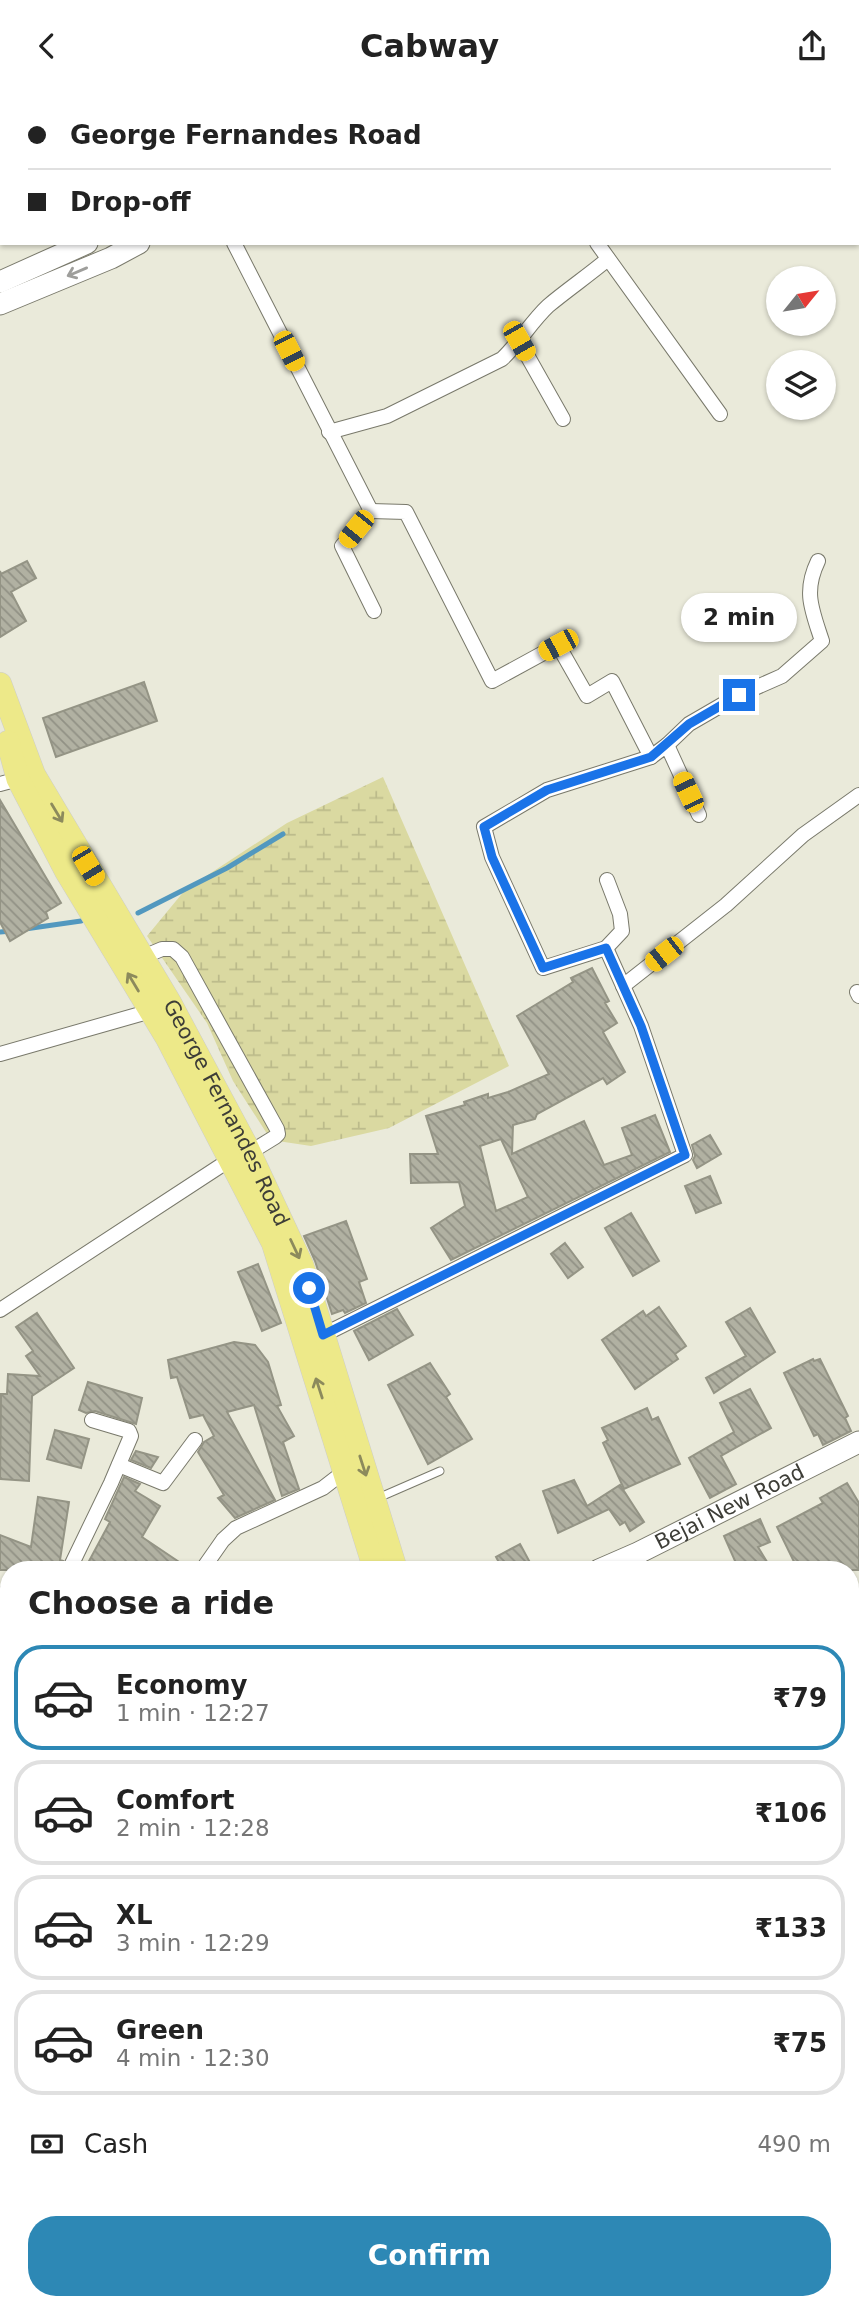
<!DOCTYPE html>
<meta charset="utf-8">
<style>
body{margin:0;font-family:"DejaVu Sans",sans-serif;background:#f2f2f2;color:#222;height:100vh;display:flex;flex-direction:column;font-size:26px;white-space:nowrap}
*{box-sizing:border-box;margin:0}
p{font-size:23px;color:#767676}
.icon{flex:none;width:38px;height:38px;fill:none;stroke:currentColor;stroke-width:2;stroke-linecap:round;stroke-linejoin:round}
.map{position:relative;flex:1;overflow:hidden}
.panel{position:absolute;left:0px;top:1470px;width:859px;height:749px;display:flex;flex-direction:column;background:#fff;border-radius:28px 28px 0 0;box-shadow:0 2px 5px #0004}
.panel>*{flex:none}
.banner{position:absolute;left:0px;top:0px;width:859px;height:154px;box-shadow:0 2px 5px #0004;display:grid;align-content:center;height:154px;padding:0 28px;background:#fff}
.needle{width:46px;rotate:60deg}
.fabs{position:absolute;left:766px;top:175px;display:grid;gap:14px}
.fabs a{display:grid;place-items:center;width:70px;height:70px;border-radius:50%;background:#fff;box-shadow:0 2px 5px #0004;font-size:35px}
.end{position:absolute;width:32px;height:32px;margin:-16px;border:9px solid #1a73e8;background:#fff;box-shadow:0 0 0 4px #fff}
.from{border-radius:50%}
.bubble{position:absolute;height:49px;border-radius:24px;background:#fff;box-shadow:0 2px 5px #0004;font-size:23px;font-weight:800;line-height:49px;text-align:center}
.car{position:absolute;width:21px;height:42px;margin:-21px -10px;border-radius:9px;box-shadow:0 0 5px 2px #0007;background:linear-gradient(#f5c518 24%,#345 0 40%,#f5c518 0 76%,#345 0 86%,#f5c518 0)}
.banner b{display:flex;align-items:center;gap:24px;height:66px;font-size:26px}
.banner b+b{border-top:2px solid #e0e0e0}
.banner i{width:18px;height:18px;background:#222}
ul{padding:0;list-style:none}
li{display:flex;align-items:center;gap:21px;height:105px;margin:0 14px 10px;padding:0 14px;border:4px solid #e0e0e0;border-radius:28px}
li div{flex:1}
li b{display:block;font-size:26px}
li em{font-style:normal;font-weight:800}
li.selected{border-color:#2d88b5}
li>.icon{width:63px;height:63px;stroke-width:1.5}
h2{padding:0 28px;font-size:32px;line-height:84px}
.pay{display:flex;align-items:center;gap:18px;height:77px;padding:0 28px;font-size:26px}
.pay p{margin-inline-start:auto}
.primary-button{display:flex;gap:14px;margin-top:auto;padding:14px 28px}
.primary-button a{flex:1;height:80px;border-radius:28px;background:#2d88b5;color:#fff;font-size:28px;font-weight:800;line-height:80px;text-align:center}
header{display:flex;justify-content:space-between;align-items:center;height:91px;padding:0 28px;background:#fff;font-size:32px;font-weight:800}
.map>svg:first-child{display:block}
.wetland{fill:url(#wetland-marsh)}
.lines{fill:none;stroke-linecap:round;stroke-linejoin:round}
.stream{stroke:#5298bf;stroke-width:5}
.building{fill:url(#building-back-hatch);stroke:#949485;stroke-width:2;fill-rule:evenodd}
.lane-casing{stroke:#79796b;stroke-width:9}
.street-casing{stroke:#79796b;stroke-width:16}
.secondary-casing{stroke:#79796b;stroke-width:23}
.primary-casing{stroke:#cdcdcb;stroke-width:24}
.lane{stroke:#fff;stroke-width:7}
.street{stroke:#fff;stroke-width:14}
.secondary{stroke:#fff;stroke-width:21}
.primary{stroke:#ede989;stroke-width:23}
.oneway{stroke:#9e9e9b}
.oneway2{stroke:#8c8a5c}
.route{stroke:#1a73e8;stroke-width:9}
.labels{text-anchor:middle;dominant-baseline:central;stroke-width:7;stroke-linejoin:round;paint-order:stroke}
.street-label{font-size:21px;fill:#3d3d37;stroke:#f7f7e7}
</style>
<header><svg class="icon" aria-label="back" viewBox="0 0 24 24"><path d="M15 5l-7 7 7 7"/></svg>Cabway<svg class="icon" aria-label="share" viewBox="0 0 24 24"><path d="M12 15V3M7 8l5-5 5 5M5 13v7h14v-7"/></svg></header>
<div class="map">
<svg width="859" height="2219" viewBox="0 0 859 2219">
<defs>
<pattern id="wetland-marsh" width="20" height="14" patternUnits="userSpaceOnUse" patternTransform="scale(1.75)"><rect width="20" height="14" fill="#dad9a1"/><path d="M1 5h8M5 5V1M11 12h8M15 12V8" fill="none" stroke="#bcbb8b"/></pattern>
<pattern id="building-back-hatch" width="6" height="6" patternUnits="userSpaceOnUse" patternTransform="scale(1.75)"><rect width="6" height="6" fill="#b1b1a2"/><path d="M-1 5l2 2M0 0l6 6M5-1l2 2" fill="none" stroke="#919185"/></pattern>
</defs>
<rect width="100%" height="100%" fill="#eaeada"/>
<!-- wetland -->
<polygon class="wetland" points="383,686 509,975 389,1037 311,1055 271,1049 233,990 207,932 147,845 185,799 287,732"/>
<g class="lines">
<!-- stream -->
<g class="stream">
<polyline points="138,822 227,777 283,743"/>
<polyline points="25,838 81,830"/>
<polyline points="0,841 12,840"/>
</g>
</g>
<!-- building -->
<g class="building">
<polygon points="27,470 36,487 11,501 26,530 0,546 0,480 1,483"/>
<polygon points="144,591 157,630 56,666 43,627"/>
<polygon points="0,709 61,812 46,821 48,827 10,850 0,831"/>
<path d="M592 877 609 910 605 912 617 932 603 941 625 981 607 993 603 987 537 1023 535 1028 513 1034 512 1063 584 1030 604 1074 632 1064 622 1037 655 1024 670 1061 451 1169 431 1137 465 1115 459 1091 411 1092 410 1063H438L426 1025 465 1014 464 1011 488 1003V1007L508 1001 549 983 517 925 573 891 571 887ZM501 1048 528 1106 496 1120 480 1055Z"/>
<polygon points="710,1044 721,1063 697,1077 693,1069 695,1065 692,1054"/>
<polygon points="710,1085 721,1112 696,1122 685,1095"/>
<polygon points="631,1122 659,1170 633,1185 605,1137"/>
<polygon points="346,1130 367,1188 359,1191 366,1212 345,1222 343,1219 332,1223 315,1170 304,1145"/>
<polygon points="565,1152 583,1176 568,1187 551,1163"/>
<polygon points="258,1173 281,1232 262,1240 238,1181"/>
<polygon points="659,1216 686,1255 675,1263 678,1268 635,1298 602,1249 643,1220 646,1225"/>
<polygon points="750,1217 775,1261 714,1302 706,1287 746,1265 726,1231"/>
<polygon points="397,1218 413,1244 369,1269 354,1240"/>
<polygon points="37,1222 74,1277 32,1305 29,1390 0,1388 1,1303 7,1303 8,1283 40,1285 26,1265 33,1260 16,1236"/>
<polygon points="234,1251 255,1254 268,1271 281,1314 277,1315 294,1345 283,1351 299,1398 282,1405 254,1314 227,1321 275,1409 235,1427 218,1407 224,1404 198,1361 204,1351 214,1345 203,1324 190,1327 177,1286 171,1287 168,1269"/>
<polygon points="813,1268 814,1270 820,1268 848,1325 845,1327 851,1340 823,1354 818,1343 814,1345 784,1282"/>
<polygon points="430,1272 450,1303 446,1306 472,1348 428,1373 388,1294"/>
<polygon points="88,1291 142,1307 136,1333 95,1320 86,1322 79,1319"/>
<polygon points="750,1298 771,1337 721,1365 736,1393 710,1407 689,1367 734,1341 720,1312"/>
<polygon points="647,1317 652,1329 658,1326 680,1373 624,1398 603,1352 608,1349 602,1337"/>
<polygon points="55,1339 89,1348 81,1377 47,1368"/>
<polygon points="136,1360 158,1366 151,1377 131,1369"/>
<polygon points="124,1386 140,1393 135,1400 160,1415 142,1446 191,1479 105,1479 89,1470 110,1431 105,1428"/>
<polygon points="574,1389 587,1415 620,1394 644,1431 630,1440 625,1431 620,1434 609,1418 558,1442 543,1400"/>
<polygon points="847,1392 859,1412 859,1479 798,1479 777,1436 823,1412 820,1407"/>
<polygon points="38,1406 69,1411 60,1469 63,1470 60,1479 0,1479 0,1444 31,1456"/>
<polygon points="760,1428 770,1451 758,1456 772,1479 739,1479 724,1445"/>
<polygon points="520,1453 534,1479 503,1479 496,1466"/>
</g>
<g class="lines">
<!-- lane casing -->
<g class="lane-casing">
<polyline id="lane" points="378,1407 440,1380"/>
</g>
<!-- street casing -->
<g class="street-casing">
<g id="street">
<polyline points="288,0 290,2"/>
<polyline points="488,0 489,2"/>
<polyline points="748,0 749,2"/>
<polyline points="858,85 859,84"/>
<polyline points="234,152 371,420 342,455 374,520"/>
<polyline points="597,152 720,323"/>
<polyline points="519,250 563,328"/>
<path d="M329 341 387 325 502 268C519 252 531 231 548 215 567 199 589 184 608 168"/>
<polyline points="371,420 406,421 492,590 558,554 587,605 612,590 651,666"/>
<path d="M667 654 689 633 739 604 782 585 822 550C812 519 803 501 818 470"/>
<polyline points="0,693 26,686"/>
<polyline points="607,789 620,823 622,840 606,857 543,877 492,766 484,736 547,699 651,666 667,654 699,724"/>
<polyline points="143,866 162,858 173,858 182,866 277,1038 278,1043 275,1046 249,1062"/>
<polyline points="623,895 726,814 803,744 859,704"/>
<polyline points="857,901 859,905"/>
<polyline points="0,963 151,920"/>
<polyline points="0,1219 231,1068"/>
<polyline points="323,1244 685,1064 641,935 606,857"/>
<polyline points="119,1374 163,1392 195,1349"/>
<polyline points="69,1479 111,1392 131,1345 129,1340 92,1329"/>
<polyline points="202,1479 223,1449 236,1437 323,1397 345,1380"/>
<polyline points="0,1782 7,1794"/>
<polyline points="0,2138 9,2133"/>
<polyline points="288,2210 290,2219"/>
</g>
</g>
<!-- secondary casing -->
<g class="secondary-casing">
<g id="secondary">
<polyline points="344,2 347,0"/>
<polyline points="380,2 383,0"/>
<polyline points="0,191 87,152"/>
<polyline points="0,213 111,167 139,152"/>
<path id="s1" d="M599 1479 638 1462 859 1351"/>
<polyline points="0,1507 9,1511"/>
</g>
</g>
<!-- primary casing -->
<g class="primary-casing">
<g id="primary">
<path id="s2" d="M0 593 34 684 170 912 246 1054 302 1174 396 1479"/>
<polyline points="8,651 18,688 66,780 167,947 273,1152 375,1479"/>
<polyline points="850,2103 859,2106"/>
<polyline points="850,2128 859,2131"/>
</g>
</g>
<!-- lane -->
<use href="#lane" class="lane"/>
<!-- street -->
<use href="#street" class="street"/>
<!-- secondary -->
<use href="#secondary" class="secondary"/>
<!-- primary -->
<use href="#primary" class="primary"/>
</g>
<!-- one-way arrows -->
<defs><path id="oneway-shaft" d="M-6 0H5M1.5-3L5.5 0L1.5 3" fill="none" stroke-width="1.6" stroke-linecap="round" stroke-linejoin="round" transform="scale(1.75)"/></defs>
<use class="oneway" href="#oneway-shaft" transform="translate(77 181) rotate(157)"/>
<g class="oneway2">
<use href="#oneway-shaft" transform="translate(57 722) rotate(59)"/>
<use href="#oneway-shaft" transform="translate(133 891) rotate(-121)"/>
<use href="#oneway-shaft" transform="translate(295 1158) rotate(65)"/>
<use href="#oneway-shaft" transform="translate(319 1297) rotate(-108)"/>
<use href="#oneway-shaft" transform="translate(363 1375) rotate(72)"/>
</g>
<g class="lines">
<!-- route -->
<polyline class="route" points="309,1197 323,1244 685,1064 641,935 606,857 543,877 492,766 484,736 547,699 651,666 689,633 739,604"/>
</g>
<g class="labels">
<!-- street labels -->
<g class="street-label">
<text stroke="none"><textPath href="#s2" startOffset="486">George Fernandes Road</textPath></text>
<text stroke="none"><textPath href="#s1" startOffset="145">Bejai New Road</textPath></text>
</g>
</g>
</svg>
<div class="fabs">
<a><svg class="needle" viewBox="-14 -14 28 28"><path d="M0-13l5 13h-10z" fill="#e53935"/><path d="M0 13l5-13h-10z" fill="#767676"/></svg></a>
<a><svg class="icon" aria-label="layers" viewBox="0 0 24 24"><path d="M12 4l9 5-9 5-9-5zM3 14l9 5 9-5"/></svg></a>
</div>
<i class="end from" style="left:309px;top:1197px"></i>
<i class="end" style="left:739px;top:604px"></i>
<div class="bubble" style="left:681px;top:502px;width:116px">2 min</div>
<i class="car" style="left:519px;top:250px;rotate:150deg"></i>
<i class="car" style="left:289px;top:260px;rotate:153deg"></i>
<i class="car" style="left:356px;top:438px;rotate:219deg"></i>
<i class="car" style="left:558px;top:554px;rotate:242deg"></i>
<i class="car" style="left:688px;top:701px;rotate:335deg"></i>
<i class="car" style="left:88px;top:775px;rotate:149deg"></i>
<i class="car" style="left:664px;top:863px;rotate:232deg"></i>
<div class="banner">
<b><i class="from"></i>George Fernandes Road</b>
<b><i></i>Drop-off</b>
</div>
<section class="panel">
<h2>Choose a ride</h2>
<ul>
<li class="selected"><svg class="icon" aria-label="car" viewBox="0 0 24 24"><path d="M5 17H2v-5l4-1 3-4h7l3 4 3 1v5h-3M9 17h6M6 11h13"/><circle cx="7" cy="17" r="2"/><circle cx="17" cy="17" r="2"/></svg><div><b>Economy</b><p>1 min · 12:27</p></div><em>₹79</em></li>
<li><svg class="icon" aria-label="car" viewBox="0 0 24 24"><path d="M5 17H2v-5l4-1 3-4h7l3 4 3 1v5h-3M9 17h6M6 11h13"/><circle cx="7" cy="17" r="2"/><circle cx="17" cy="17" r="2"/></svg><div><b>Comfort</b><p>2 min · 12:28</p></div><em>₹106</em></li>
<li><svg class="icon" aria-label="car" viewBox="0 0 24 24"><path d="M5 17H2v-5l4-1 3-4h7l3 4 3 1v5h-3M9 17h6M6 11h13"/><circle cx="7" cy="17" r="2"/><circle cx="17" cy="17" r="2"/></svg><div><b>XL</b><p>3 min · 12:29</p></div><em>₹133</em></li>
<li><svg class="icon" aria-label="car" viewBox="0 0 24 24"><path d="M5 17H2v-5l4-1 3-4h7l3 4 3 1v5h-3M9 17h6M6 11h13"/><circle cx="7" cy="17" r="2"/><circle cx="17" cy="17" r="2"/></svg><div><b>Green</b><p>4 min · 12:30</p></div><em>₹75</em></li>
</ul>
<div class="pay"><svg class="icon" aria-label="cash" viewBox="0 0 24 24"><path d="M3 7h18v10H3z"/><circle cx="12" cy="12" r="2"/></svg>Cash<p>490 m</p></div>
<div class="primary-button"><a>Confirm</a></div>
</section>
</div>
